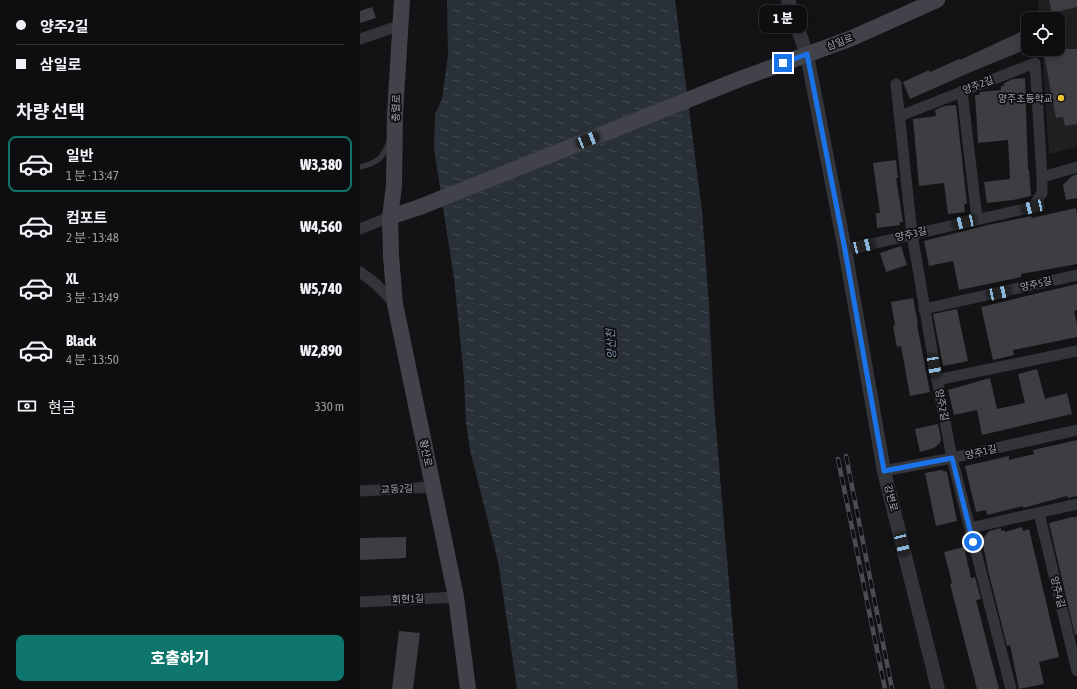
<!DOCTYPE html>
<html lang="ko">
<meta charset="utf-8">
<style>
body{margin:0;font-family:"Asap Condensed","Noto Sans KR",sans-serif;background:#171719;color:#f1f3f6;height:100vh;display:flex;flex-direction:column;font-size:15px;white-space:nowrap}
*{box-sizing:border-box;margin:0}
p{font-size:13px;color:#9b9c9f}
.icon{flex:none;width:22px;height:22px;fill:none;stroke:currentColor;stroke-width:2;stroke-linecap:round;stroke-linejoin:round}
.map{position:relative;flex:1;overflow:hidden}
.sheet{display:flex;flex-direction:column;background:#0e0e10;width:360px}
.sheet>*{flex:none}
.hud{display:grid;align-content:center;height:88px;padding:0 16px;background:#0e0e10}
.controls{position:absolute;left:661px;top:12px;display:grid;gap:8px}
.controls a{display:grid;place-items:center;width:44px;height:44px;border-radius:8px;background:#0e0e10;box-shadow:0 2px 10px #0003,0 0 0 1px #2e2e30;font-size:20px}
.end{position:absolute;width:18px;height:18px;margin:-9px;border:5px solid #1a73e8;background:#fff;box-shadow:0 0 0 2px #fff}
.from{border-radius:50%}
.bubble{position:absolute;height:28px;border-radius:8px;background:#0e0e10;box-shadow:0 2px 10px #0003,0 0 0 1px #2e2e30;font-size:13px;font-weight:800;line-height:28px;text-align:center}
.car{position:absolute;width:12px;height:24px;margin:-12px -6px;border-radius:5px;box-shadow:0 0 3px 1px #0007;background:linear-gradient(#222 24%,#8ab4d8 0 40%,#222 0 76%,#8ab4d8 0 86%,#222 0)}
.hud b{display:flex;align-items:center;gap:14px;height:38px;font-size:15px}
.hud b+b{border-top:1px solid #2e2e30}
.hud i{width:10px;height:10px;background:#f1f3f6}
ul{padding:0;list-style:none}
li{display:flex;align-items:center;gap:12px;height:56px;margin:0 8px 6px;padding:0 8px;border:2px solid transparent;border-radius:8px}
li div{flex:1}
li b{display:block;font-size:15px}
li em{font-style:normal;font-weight:800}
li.current{border-color:#0f766e}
li>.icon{width:36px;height:36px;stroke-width:1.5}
h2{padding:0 16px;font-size:18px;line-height:48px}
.pay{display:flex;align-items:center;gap:10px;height:44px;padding:0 16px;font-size:15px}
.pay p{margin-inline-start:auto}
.primary-button{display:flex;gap:8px;margin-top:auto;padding:8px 16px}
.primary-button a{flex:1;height:46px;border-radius:8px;background:#0f766e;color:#fff;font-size:16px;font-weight:800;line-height:46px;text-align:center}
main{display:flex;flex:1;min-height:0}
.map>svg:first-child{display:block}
.built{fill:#1f1f22}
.water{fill:url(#water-ripples)}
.building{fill:#3d3d42}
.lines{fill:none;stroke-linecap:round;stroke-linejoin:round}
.service{stroke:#34353a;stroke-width:5.5}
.minor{stroke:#34353a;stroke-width:11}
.tertiary{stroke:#34353a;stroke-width:14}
.secondary{stroke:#42434a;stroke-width:16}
.rail-casing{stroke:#4b4c53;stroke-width:4.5}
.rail{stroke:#0e0e10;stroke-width:3;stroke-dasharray:9;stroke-linecap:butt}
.route{stroke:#1a73e8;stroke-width:5}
.poi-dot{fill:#edc233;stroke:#0e0e10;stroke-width:1.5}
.labels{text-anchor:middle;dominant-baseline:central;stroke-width:3.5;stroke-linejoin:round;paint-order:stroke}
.street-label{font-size:10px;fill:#a5a8b5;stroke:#0e0e10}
.poi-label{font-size:10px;fill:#a5a8b5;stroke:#0e0e10;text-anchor:end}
.water-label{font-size:11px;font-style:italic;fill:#7d92af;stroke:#0e0e10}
</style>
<main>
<section class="sheet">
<div class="hud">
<b><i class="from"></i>양주2길</b>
<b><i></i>삼일로</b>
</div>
<h2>차량 선택</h2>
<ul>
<li class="current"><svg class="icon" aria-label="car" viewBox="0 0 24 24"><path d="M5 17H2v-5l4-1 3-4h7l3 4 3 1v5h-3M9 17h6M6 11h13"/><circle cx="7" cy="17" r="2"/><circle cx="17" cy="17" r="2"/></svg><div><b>일반</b><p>1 분 · 13:47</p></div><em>₩3,380</em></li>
<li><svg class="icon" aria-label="car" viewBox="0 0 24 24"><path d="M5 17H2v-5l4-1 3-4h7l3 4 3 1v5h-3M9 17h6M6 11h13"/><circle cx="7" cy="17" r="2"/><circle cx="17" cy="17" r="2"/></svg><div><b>컴포트</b><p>2 분 · 13:48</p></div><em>₩4,560</em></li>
<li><svg class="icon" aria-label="car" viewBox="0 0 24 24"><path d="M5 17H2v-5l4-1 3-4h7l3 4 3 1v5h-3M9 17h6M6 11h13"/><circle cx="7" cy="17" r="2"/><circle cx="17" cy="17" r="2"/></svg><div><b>XL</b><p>3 분 · 13:49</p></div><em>₩5,740</em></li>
<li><svg class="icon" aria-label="car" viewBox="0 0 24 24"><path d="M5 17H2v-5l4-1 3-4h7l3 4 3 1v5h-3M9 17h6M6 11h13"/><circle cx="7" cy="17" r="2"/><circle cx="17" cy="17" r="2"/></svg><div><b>Black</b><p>4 분 · 13:50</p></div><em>₩2,890</em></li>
</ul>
<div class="pay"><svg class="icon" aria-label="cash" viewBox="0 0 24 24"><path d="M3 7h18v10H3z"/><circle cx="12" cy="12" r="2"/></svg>현금<p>330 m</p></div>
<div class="primary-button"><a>호출하기</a></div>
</section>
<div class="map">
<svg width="717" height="689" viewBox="0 0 717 689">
<defs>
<pattern id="water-ripples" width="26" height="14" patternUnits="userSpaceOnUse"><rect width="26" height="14" fill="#2a3038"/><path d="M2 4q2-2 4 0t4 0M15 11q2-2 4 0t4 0" fill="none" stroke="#464b53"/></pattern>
</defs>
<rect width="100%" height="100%" fill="#131315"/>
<!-- built -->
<polygon class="built" points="678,0 717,0 717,147 689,154 682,49 698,49 698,19 679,19"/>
<!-- water -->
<polygon class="water" points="87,0 315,0 342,211 349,305 354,405 378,689 157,689 138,561 110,450 106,422 104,377 94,278 74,149 75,114 82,99 88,56"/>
<!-- building -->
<g class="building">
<polygon points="689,0 717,0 717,7 692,13"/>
<polygon points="12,7 16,18 0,23 0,11"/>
<polygon points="660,32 667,49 611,72 550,99 543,82 569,70 570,72 599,59 600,60"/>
<polygon points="683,49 717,49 717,124 705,126 703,117 696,118"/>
<polygon points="665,78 668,170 669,170 671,196 653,200 627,203 624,182 650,179 648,140 618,143 615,95 619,95 620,92 641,90 641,86 644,86 644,83 653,79"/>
<polygon points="596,105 607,204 604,204 605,212 588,214 584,183 559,186 553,119 576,116 575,110 584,106"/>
<polygon points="536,160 538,178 536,178 543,222 540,222 540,225 517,228 516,213 520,213 513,163"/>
<polygon points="717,174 717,198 706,200 703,185 712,176"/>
<polygon points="716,208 717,215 717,264 661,274 661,277 599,290 593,261 569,266 564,241 628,225 671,216 672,218"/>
<polygon points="541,246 547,265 526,272 520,253"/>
<polygon points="717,284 717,310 714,311 717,324 717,337 653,350 654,355 633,360 621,307"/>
<polygon points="553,298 558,324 557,325 570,392 550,396 541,346 537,347 533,326 535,325 531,302"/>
<polygon points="597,309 608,361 583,366 573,314"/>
<polygon points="677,369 685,399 707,393 712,414 622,435 617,410 594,415 588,390 630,378 637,409 665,403 658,374"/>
<polygon points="578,424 581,439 580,443 574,448 560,452 555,429"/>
<polygon points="717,440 717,496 708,498 707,496 663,508 663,506 627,515 626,510 616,512 605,466 649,456 649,460 674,454 673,450"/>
<polygon points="581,470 587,472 597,521 576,526 565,473"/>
<polygon points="712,517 717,517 717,634 715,635 689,523"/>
<polygon points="662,527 663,531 669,529 699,657 679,662 684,684 659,689 650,645 647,646 629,574 622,540 629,531 641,528 641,531 644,530 645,532"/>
<polygon points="46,537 46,558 0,560 0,538"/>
<polygon points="604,547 611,578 615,577 621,599 616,600 639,689 617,689 590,584 592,583 584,552"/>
<polygon points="39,631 60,633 53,689 32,689"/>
</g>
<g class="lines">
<!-- service -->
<path class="service" d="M0 167C19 162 22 159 29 142"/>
<!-- minor -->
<g class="minor">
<polyline points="0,39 41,25"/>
<polyline points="536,84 552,234 577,380 592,458 651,689"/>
<polyline points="602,91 617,219"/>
<polyline points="682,177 717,167"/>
<polyline points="0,229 30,217"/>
<polyline points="485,250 673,207 682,193 682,177 675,63 540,116"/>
<polyline points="0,272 16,284 35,304"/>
<polyline points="564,309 717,275"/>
<polyline points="577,380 717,351"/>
<polyline points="524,471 592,458 717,430"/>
<polyline points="0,491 74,487"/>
<polyline points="679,513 717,671"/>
<polyline points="610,528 717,504"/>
<polyline points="0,602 96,597"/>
</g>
<!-- tertiary -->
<polyline class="tertiary" points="428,0 447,55 485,250 524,471 578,689"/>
<!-- secondary -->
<g class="secondary">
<polyline points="42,0 35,114 34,186 30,217 31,256 35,304 96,597 108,689"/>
<polyline points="30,217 60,207 380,79 492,38 577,0"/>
</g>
<!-- rail casing -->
<g class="rail-casing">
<g id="rail">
<polyline points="486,456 532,689"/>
<polyline points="478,459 525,689"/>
</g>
</g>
<!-- rail -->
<use href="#rail" class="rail"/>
</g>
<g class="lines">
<!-- route -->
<polyline class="route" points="423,63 447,54 485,250 524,471 592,458 613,542"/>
</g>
<!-- markers -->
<circle class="poi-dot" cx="701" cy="98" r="4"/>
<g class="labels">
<!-- street labels -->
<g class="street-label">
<text transform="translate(480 42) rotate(-21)">삼일로</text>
<text transform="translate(618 85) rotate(-21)">양주2길</text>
<text transform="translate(36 108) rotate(-88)">충렬로</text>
<text transform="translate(551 234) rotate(-13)">양주3길</text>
<text transform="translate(676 284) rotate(-13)">양주5길</text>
<text transform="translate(582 405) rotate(79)">양주2길</text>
<text transform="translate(621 452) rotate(-13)">양주1길</text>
<text transform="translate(66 453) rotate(78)">황산로</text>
<text transform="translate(37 489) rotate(-3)">교동2길</text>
<text transform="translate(531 498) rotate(76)">강변로</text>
<text transform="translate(698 592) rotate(76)">양주4길</text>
<text transform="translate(48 599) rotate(-3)">회현1길</text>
</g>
<!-- poi labels -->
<g class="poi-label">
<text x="693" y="98">양주초등학교</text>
</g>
<!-- water labels -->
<g class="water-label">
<text transform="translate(251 344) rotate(-93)">양산천</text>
</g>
</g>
</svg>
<div class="controls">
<a><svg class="icon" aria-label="locate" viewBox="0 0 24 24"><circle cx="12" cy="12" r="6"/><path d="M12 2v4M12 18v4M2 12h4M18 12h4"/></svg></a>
</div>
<i class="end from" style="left:613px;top:542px"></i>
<i class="end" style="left:423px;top:63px"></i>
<div class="bubble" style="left:399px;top:5px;width:48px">1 분</div>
<i class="car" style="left:228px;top:140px;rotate:68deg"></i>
<i class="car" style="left:673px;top:207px;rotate:257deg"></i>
<i class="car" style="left:604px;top:222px;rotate:257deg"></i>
<i class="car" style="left:503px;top:246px;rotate:76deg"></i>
<i class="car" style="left:639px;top:293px;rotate:78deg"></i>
<i class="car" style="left:574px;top:366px;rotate:170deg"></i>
<i class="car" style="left:542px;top:544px;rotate:166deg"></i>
</div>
</main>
